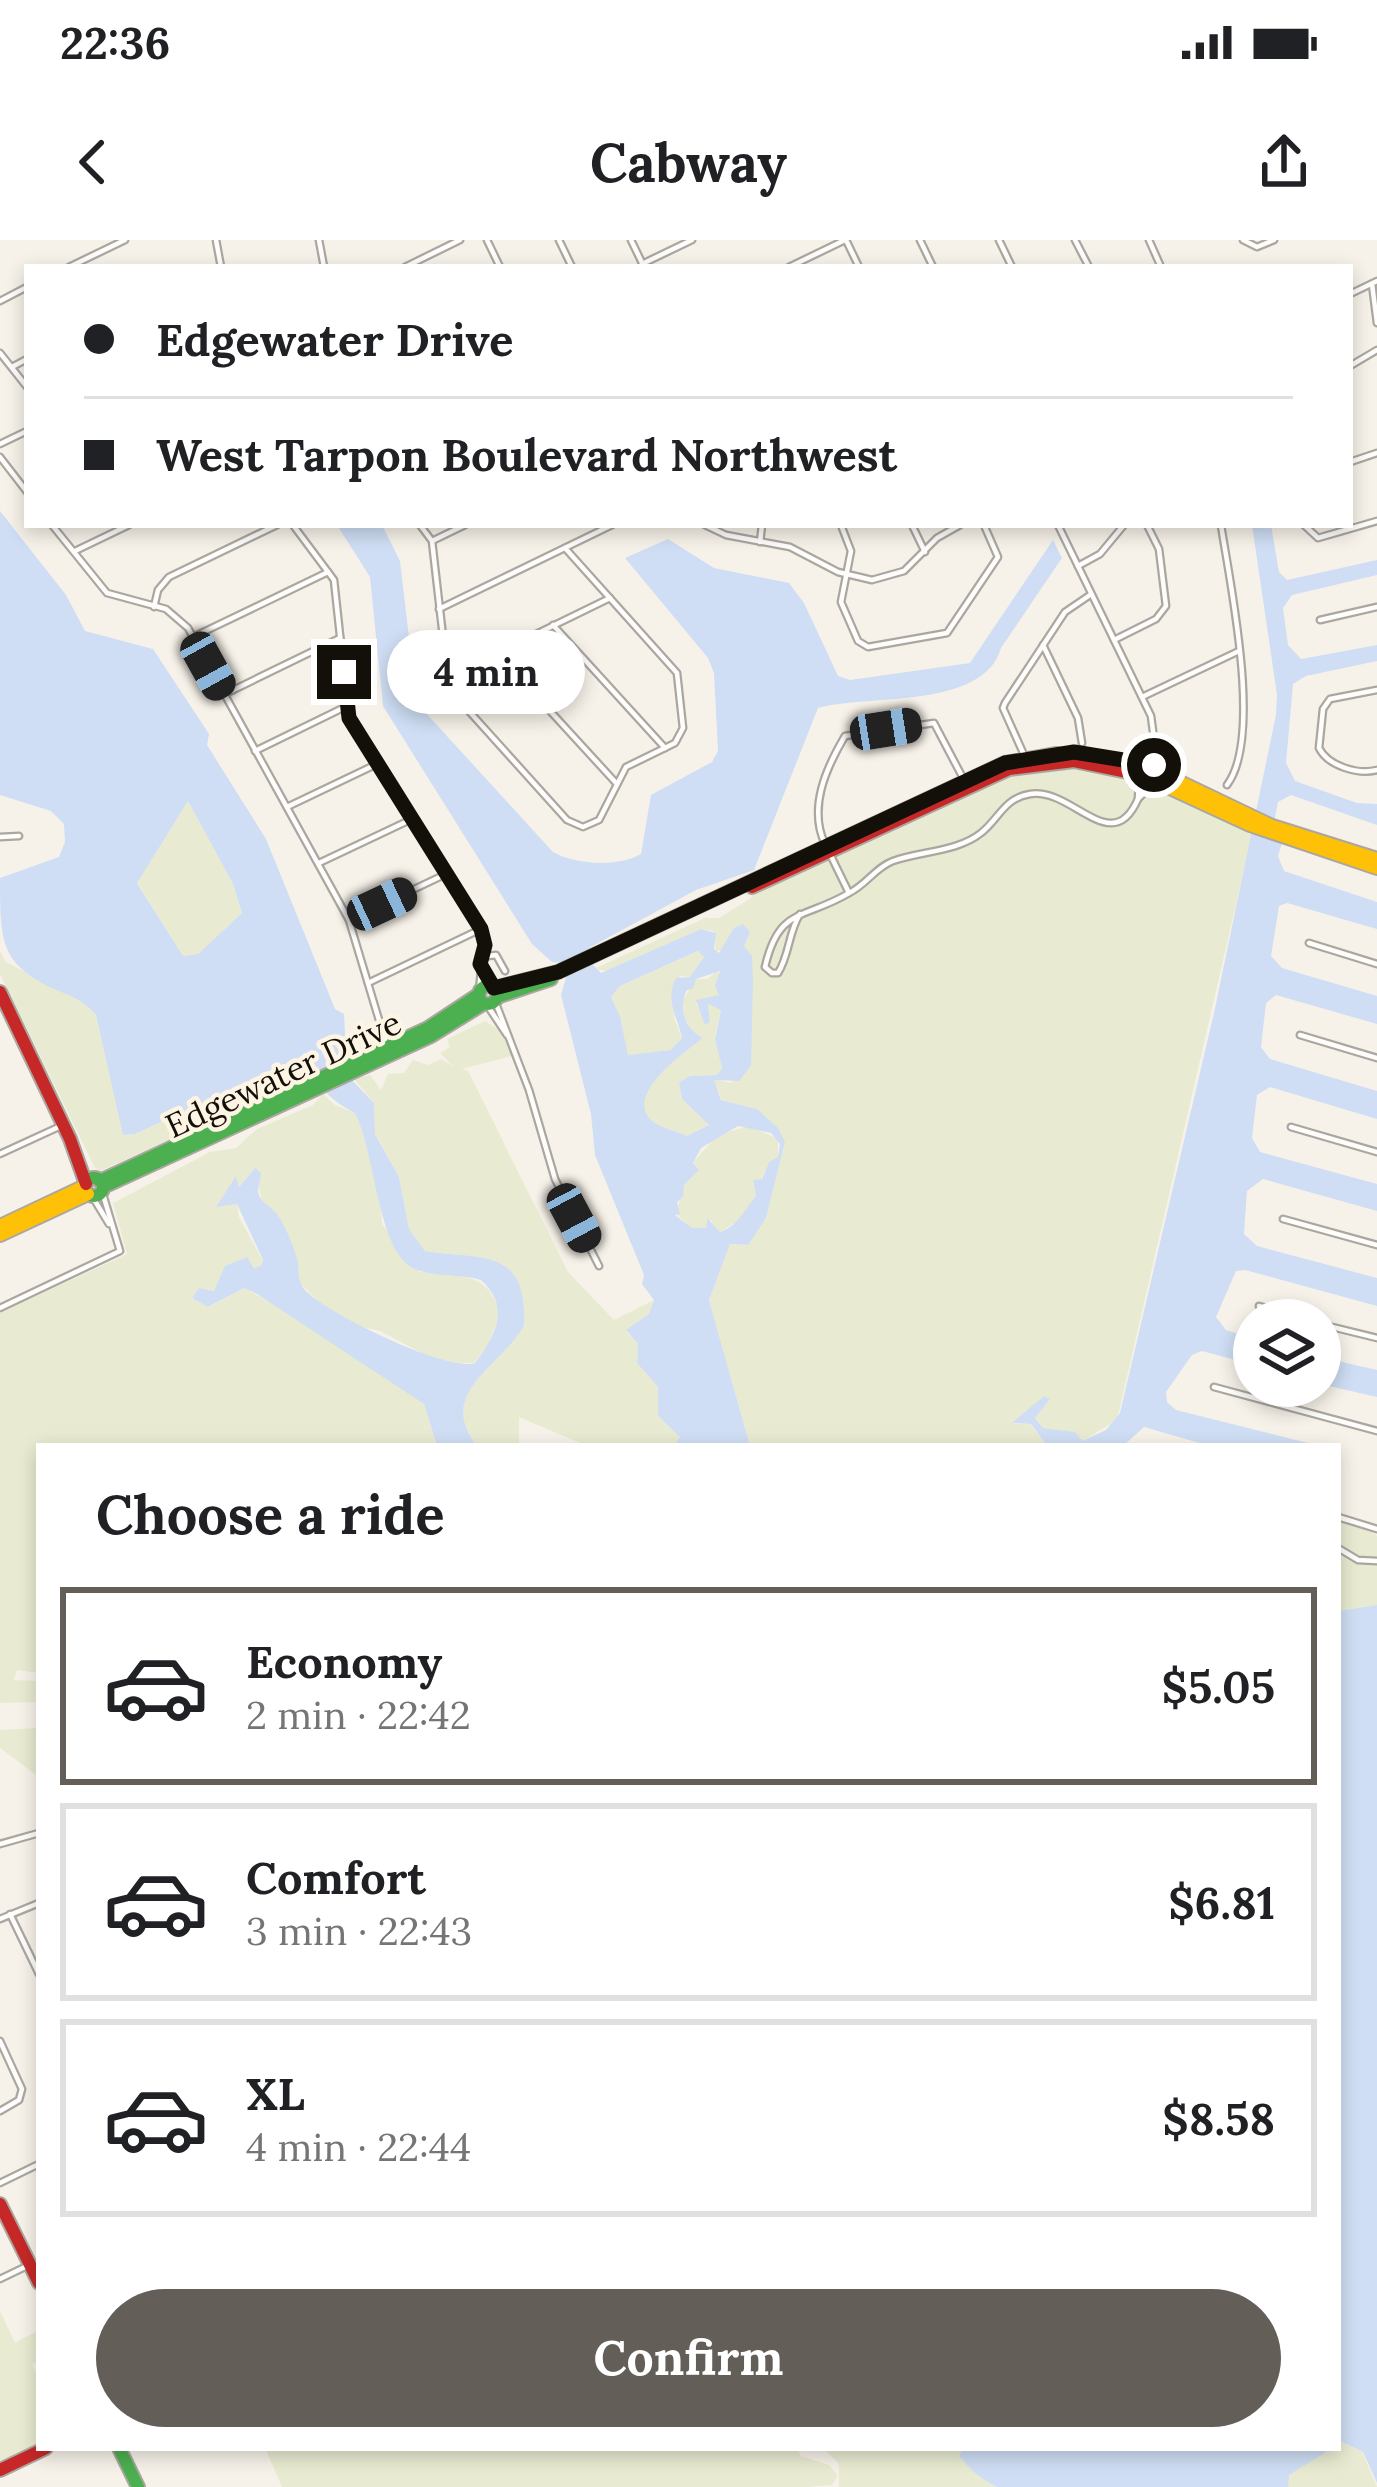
<!DOCTYPE html>
<meta charset="utf-8">
<style>
body{margin:0;font-family:Lora,serif;background:#f6f6f6;color:#202124;height:100vh;display:flex;flex-direction:column;font-size:45px;white-space:nowrap}
*{box-sizing:border-box;margin:0}
p{font-size:39px;color:#757577}
.icon{flex:none;width:66px;height:66px;fill:none;stroke:currentColor;stroke-width:2;stroke-linecap:round;stroke-linejoin:round}
.map{position:relative;flex:1;overflow:hidden}
.details{position:absolute;left:36px;top:1203px;width:1305px;height:1008px;display:flex;flex-direction:column;background:#fff;border-radius:0px;box-shadow:0 6px 18px #0003}
.details>*{flex:none}
.guide{position:absolute;left:24px;top:24px;width:1329px;height:264px;border-radius:0px;box-shadow:0 6px 18px #0003;display:grid;align-content:center;height:264px;padding:0 60px;background:#fff}
.tools{position:absolute;left:1233px;top:1059px;display:grid;gap:24px}
.tools a{display:grid;place-items:center;width:108px;height:108px;border-radius:50%;background:#fff;box-shadow:0 6px 18px #0003;font-size:60px}
.end{position:absolute;width:54px;height:54px;margin:-27px;border:15px solid #13100a;background:#fff;box-shadow:0 0 0 6px #fff}
.from{border-radius:50%}
.bubble{position:absolute;height:84px;border-radius:42px;background:#fff;box-shadow:0 6px 18px #0003;font-size:39px;font-weight:700;line-height:84px;text-align:center}
.car{position:absolute;width:36px;height:72px;margin:-36px -18px;border-radius:15px;box-shadow:0 0 9px 3px #0007;background:linear-gradient(#222 24%,#8ab4d8 0 40%,#222 0 76%,#8ab4d8 0 86%,#222 0)}
.guide b{display:flex;align-items:center;gap:42px;height:114px;font-size:45px}
.guide b+b{border-top:3px solid #e0e0e0}
.guide i{width:30px;height:30px;background:#202124}
ul{padding:0;list-style:none}
li{display:flex;align-items:center;gap:36px;height:198px;margin:0 24px 18px;padding:0 36px;border:6px solid #e0e0e0;border-radius:0px}
li div{flex:1}
li b{display:block;font-size:45px}
li em{font-style:normal;font-weight:700}
li.current{border-color:#635f58}
li>.icon{width:108px;height:108px;stroke-width:1.5}
h2{padding:0 60px;font-size:54px;line-height:144px}
.primary-button{display:flex;gap:24px;margin-top:auto;padding:24px 60px}
.primary-button a{flex:1;height:138px;border-radius:72px;background:#635f58;color:#fff;font-size:48px;font-weight:700;line-height:138px;text-align:center}
.status{display:flex;justify-content:space-between;align-items:center;height:84px;padding:0 60px;background:#fff;direction:ltr}
.status svg{height:33px;fill:currentColor}
header{display:flex;justify-content:space-between;align-items:center;height:156px;padding:0 60px;background:#fff;font-size:54px;font-weight:700}
.map>svg:first-child{display:block}
.green{fill:#e8ebd1}
.water{fill:#cfdef4;fill-rule:evenodd}
.lines{fill:none;stroke-linecap:round;stroke-linejoin:round}
.street-casing{stroke:#aba7a0;stroke-width:9}
.fast-casing{stroke:#aba7a0;stroke-width:16}
.slow-casing{stroke:#aba7a0;stroke-width:16}
.jam-casing{stroke:#aba7a0;stroke-width:16}
.street{stroke:#fefdfc;stroke-width:4.5}
.fast{stroke:#4caf50;stroke-width:12}
.slow{stroke:#ffc107;stroke-width:12}
.jam{stroke:#c62828;stroke-width:12}
.route{stroke:#13100a;stroke-width:15}
.labels{text-anchor:middle;dominant-baseline:central;stroke-width:9;stroke-linejoin:round;paint-order:stroke}
.street-label{font-size:33px;fill:#13100a;stroke:#fdf4e3}
</style>
<div class="status"><b>22:36</b><svg viewBox="0 0 49 12"><path d="M0 12V9h3v3zM5 12V6h3v6zM10 12V3h3v9zM15 12V0h3v12zM26 1h20v11H26zM47 4h2v5h-2z"/></svg></div>
<header><svg class="icon" aria-label="back" viewBox="0 0 24 24"><path d="M15 5l-7 7 7 7"/></svg>Cabway<svg class="icon" aria-label="share" viewBox="0 0 24 24"><path d="M12 15V3M7 8l5-5 5 5M5 13v7h14v-7"/></svg></header>
<div class="map">
<svg width="1377" height="2247" viewBox="0 0 1377 2247">
<rect width="100%" height="100%" fill="#f7f2e9"/>
<!-- green -->
<g class="green">
<polygon points="1050,525 1077,525 1129,536 1136,550 1134,558 1142,562 1156,549 1164,550 1252,595 1117,1180 1082,1201 1043,1188 1035,1177 1050,1159 1044,1156 1014,1184 1030,1184 1047,1206 750,1206 709,1060 730,1004 745,1005 766,978 785,902 757,869 722,860 713,839 731,843 751,826 744,706 748,696 716,712 714,691 701,689 607,731 594,729 705,678 719,678 751,658 752,652 986,543"/>
<polygon points="188,561 233,644 242,673 198,714 183,716 137,642"/>
<polygon points="0,711 6,722 82,761 96,775 124,895 135,894 296,819 313,835 100,931 95,928 0,734"/>
<polygon points="699,711 704,717 690,737 680,736 674,778 682,798 671,810 628,816 620,776 611,757 620,746"/>
<path d="M716 732 722 734 719 755 696 764 710 782 708 764 721 770 715 795 722 828 717 835 690 836 679 842 682 859 709 885 687 896C677 891 660 888 651 880 623 855 686 810 703 798L695 796 684 777 683 760 696 739H707Z"/>
<path d="M485 781 507 795 516 815 462 829 468 831 568 1032 614 1080 654 1060 649 1074 626 1091 638 1104 637 1123 658 1147V1176L680 1197 673 1206H587L519 1177V1206H477C435 1152 501 1127 524 1086 528 1006 481 1020 425 1011L409 989 399 937 375 893 374 863 354 839 370 835 381 850 388 834 404 833 413 820 428 825 441 819 454 827 440 813 450 807 447 799Z"/>
<path d="M323 854 335 865 355 873 365 893 380 951 382 984 420 1032C457 1036 490 1031 500 1074L488 1105 474 1123H441L380 1091 357 1086 323 1066 300 1043 296 1015 283 986 262 961 254 929 239 947 236 938 218 967 237 963 239 977 263 1021 261 1027 254 1028 247 1017 226 1026 214 1051 199 1048 192 1058 209 1067 244 1048 294 1075 424 1164 437 1206H39V1433L17 1430 14 1440 39 1441V1462L0 1463V1073L127 1014 113 963 210 912 236 908 257 889 313 865Z"/>
<polygon points="749,886 778,899 778,917 769,922 761,939 753,942 756,956 742,978 720,992 710,986 713,981 706,980 706,988 692,988 676,974 684,945 696,933 694,921 718,895"/>
<polygon points="1338,1281 1367,1288 1377,1296 1377,1365 1338,1371"/>
<polygon points="39,1488 39,1537 0,1508 0,1490"/>
<polygon points="0,2071 15,2103 39,2090 39,2120 32,2124 39,2141 39,2203 0,2221"/>
<polygon points="1338,2200 1362,2212 1377,2247 1288,2247 1288,2235 1325,2211 1322,2208 1338,2208"/>
<polygon points="265,2208 797,2208 801,2216 829,2225 838,2236 832,2245 807,2247 282,2247"/>
<path d="M823 2208H963L959 2216C972 2232 980 2238 997 2247H839V2224Z"/>
</g>
<!-- water -->
<g class="water">
<path d="M0 271 66 355 85 391 153 409 209 494 207 505 266 599 335 769 344 774 347 835 374 863 375 894 399 937 409 989 425 1011C481 1020 528 1006 524 1086 501 1127 435 1152 477 1206H437L424 1164 257 1054 244 1048 208 1067 192 1058 199 1048 214 1051 225 1026 247 1017 254 1028 261 1026 263 1020 237 964 216 967 236 936 239 947 255 928 261 933C261 939 258 945 258 951 259 962 270 965 276 973 284 983 292 1003 296 1015 301 1029 295 1039 306 1051 328 1074 447 1132 475 1123 496 1095 511 1067 481 1040 459 1033 435 1038 415 1029 377 1013 376 913 355 873 325 858 319 842 296 819L135 894 123 895 96 775C84 761 72 756 56 750 0 724 0 702 0 638L59 617 65 602 64 584 51 571 0 555ZM188 561 233 644 242 673 198 714 183 716 137 643Z"/>
<path d="M337 285H382L400 321 415 449 425 472 553 612C576 625 619 627 641 614L651 555 712 522 718 511 714 433 708 418 625 318 668 299 714 328 789 343 804 363 838 436 850 440 970 423 1053 300 1062 318 1001 408C984 470 866 454 818 468L754 630 696 650 589 708 592 724 601 733 701 689 716 693 714 709 719 713 734 688 743 684 750 692 744 706 752 716 753 742 751 826 739 841 714 840 721 860 757 869 778 888 785 902 766 978 748 1005 730 1004 709 1060 750 1206H673L680 1197 658 1176V1147L637 1123 638 1104 626 1090 649 1074 654 1060 642 1044 644 1035 595 915 591 874 561 755 568 731 563 723 552 722 532 704 383 466 370 337ZM698 711 704 717 690 737 676 738C664 759 678 778 682 798L671 810 628 815 620 776 611 757 620 746ZM720 731 715 746 719 755 696 760 705 785 710 782 708 764 721 770 715 799 722 828 717 835 690 836 679 842 682 859 709 885 687 896C677 891 660 888 651 880 624 854 686 811 703 798 687 790 678 773 686 751L693 748 696 739ZM738 886 771 893 780 904 778 917 769 922 762 939 753 940 756 956C745 969 738 986 720 992L707 978 706 988H692L675 975 680 974 677 962 683 957 684 945 699 930 693 923 701 908Z"/>
<polygon points="1252,285 1271,285 1279,332 1287,340 1377,320 1377,335 1292,355 1283,368 1288,405 1301,419 1377,405 1377,421 1306,436 1293,444 1286,523 1295,541 1357,563 1377,564 1377,585 1291,555 1278,562 1271,598 1282,603 1278,616 1284,631 1377,662 1377,689 1287,663 1279,666 1271,716 1282,728 1377,756 1377,784 1276,755 1266,763 1261,807 1270,819 1377,851 1377,879 1270,847 1257,855 1252,898 1260,912 1377,944 1377,971 1263,939 1247,951 1244,994 1257,1006 1377,1038 1377,1066 1245,1030 1236,1031 1216,1077 1226,1090 1254,1099 1254,1125 1202,1111 1192,1115 1166,1152 1167,1162 1176,1170 1320,1206 1210,1206 1144,1187 1123,1206 1047,1206 1031,1184 1012,1183 1044,1156 1050,1159 1035,1178 1043,1188 1075,1192 1082,1201 1106,1190 1120,1173 1214,773 1276,475 1277,455"/>
<polygon points="1320,1117 1377,1130 1377,1157 1320,1144"/>
<polygon points="1377,1365 1377,2243 1363,2212 1338,2200 1338,1371"/>
<path d="M963 2208H1322L1326 2212 1289 2235 1288 2247H997C980 2238 972 2232 959 2216Z"/>
</g>
<g class="lines">
<!-- street casing -->
<g class="street-casing">
<g id="street">
<polyline points="216,0 221,27"/>
<polyline points="319,0 324,27"/>
<polyline points="487,0 500,27"/>
<polyline points="559,0 572,27"/>
<polyline points="631,0 644,27"/>
<polyline points="846,0 859,27"/>
<polyline points="920,0 933,27"/>
<polyline points="999,0 1012,27"/>
<polyline points="1075,0 1089,27"/>
<polyline points="1149,0 1161,27"/>
<polyline points="1243,0 1257,7 1274,0"/>
<polyline points="642,24 692,0"/>
<polyline points="69,27 125,0"/>
<polyline points="405,27 460,0"/>
<polyline points="789,27 845,0"/>
<polyline points="1372,44 1377,83"/>
<polyline points="1350,54 1377,41"/>
<polyline points="0,61 27,47"/>
<polyline points="0,113 27,147"/>
<polyline points="1350,126 1377,110"/>
<polyline points="12,127 27,119"/>
<polyline points="0,204 27,191"/>
<polyline points="0,217 27,252"/>
<polyline points="1350,222 1377,213"/>
<polyline points="52,285 107,353 166,369 188,388 349,680 385,800"/>
<polyline points="293,285 334,340 349,478 484,697 479,752"/>
<polyline points="420,285 432,301 449,449 567,580 583,587 599,580 626,527 675,503 683,488 677,433 565,308"/>
<polyline points="705,285 726,295 790,307 838,332 872,340 904,331 937,298 960,285"/>
<polyline points="841,285 851,311 841,362 858,401 868,407 947,393 998,317 984,285"/>
<polyline points="912,285 925,312"/>
<polyline points="1058,285 1151,476 1158,529"/>
<path d="M1221 285C1230 344 1263 497 1227 545"/>
<polyline points="1304,285 1318,298 1377,281"/>
<polyline points="432,301 465,285"/>
<polyline points="760,302 762,285"/>
<polyline points="75,311 129,285"/>
<polyline points="1078,326 1100,314 1124,285"/>
<polyline points="154,367 158,350 169,337 277,285"/>
<polyline points="439,369 612,285"/>
<polyline points="1320,380 1377,367"/>
<polyline points="553,385 665,508"/>
<polyline points="193,397 328,332"/>
<polyline points="1114,400 1156,379 1166,366 1159,309 1147,285"/>
<polyline points="1043,405 1078,478 1082,503"/>
<polyline points="497,413 617,544"/>
<polyline points="448,437 610,358"/>
<path d="M1377 450 1330 459 1323 469 1319 508C1328 526 1358 535 1377 530"/>
<polyline points="227,453 340,398"/>
<polyline points="1142,457 1239,411"/>
<polyline points="255,511 347,466"/>
<polyline points="1025,517 1003,468 1005,463 1065,372 1090,355"/>
<polyline points="1139,540 1138,559 1151,546"/>
<polyline points="287,567 377,524"/>
<polyline points="0,597 19,596"/>
<path d="M825 604C808 568 826 528 845 496L934 483 964 540"/>
<path d="M830 614 849 653C866 645 876 627 893 621 921 611 957 612 981 593 999 579 1004 558 1030 554 1072 547 1112 619 1138 559"/>
<polyline points="319,623 412,579"/>
<path d="M800 674C788 693 790 714 778 733H772L765 727C779 666 804 680 849 653"/>
<polyline points="349,680 446,634"/>
<polyline points="1309,703 1377,724"/>
<polyline points="481,717 496,715 505,731"/>
<polyline points="480,724 491,746"/>
<polyline points="368,743 481,689"/>
<polyline points="495,761 529,850 555,939 599,1026"/>
<polyline points="487,765 507,795"/>
<polyline points="1300,795 1377,818"/>
<polyline points="1291,887 1377,912"/>
<polyline points="0,914 63,885"/>
<polyline points="92,956 109,984"/>
<polyline points="1283,979 1377,1005"/>
<polyline points="1259,1066 1307,1080"/>
<polyline points="0,1068 120,1011 102,951"/>
<polyline points="1320,1084 1377,1098"/>
<polyline points="1214,1147 1377,1191"/>
<polyline points="1338,1277 1377,1289"/>
<polyline points="1338,1308 1358,1320 1377,1321"/>
<polyline points="0,1604 39,1593"/>
<polyline points="10,1674 39,1734"/>
<polyline points="0,1679 39,1663"/>
<polyline points="0,1801 22,1849 19,1860 0,1871"/>
<polyline points="0,1943 39,1924"/>
<polyline points="0,2039 27,2026"/>
</g>
</g>
<!-- fast casing -->
<g class="fast-casing">
<g id="fast">
<circle cx="488" cy="755" r="9"/>
<polyline points="497,757 551,739"/>
<circle cx="94" cy="947" r="9"/>
<polyline points="100,941 428,788 478,755"/>
<polyline points="103,947 431,796 483,764"/>
<polyline points="119,2208 138,2247"/>
</g>
</g>
<!-- slow casing -->
<g class="slow-casing">
<g id="slow">
<circle cx="1149" cy="535" r="11"/>
<polyline points="1159,532 1272,586 1377,619"/>
<polyline points="1157,542 1250,585 1377,628"/>
<polyline points="494,748 558,732 1005,523 1057,514 1143,525"/>
<polyline points="0,986 85,946"/>
<polyline points="0,995 88,954"/>
</g>
</g>
<!-- jam casing -->
<g class="jam-casing">
<g id="jam">
<polyline points="752,647 1009,529 1074,521 1137,534"/>
<polyline points="0,752 70,899 86,944"/>
<polyline points="0,1964 39,2043"/>
<polyline points="0,2230 46,2208"/>
</g>
</g>
<!-- street -->
<use href="#street" class="street"/>
<!-- fast -->
<use href="#fast" class="fast"/>
<!-- slow -->
<use href="#slow" class="slow"/>
<!-- jam -->
<use href="#jam" class="jam"/>
</g>
<g class="lines">
<!-- route -->
<polyline class="route" points="344,432 349,478 481,689 485,705 480,724 494,748 558,732 1005,523 1074,512 1154,525"/>
</g>
<g class="labels">
<!-- street labels -->
<g class="street-label">
<text transform="translate(283 834) rotate(-25)">Edgewater Drive</text>
</g>
</g>
</svg>
<div class="tools">
<a><svg class="icon" aria-label="layers" viewBox="0 0 24 24"><path d="M12 4l9 5-9 5-9-5zM3 14l9 5 9-5"/></svg></a>
</div>
<i class="end from" style="left:1154px;top:525px"></i>
<i class="end" style="left:344px;top:432px"></i>
<div class="bubble" style="left:387px;top:390px;width:198px">4 min</div>
<i class="car" style="left:208px;top:426px;rotate:151deg"></i>
<i class="car" style="left:886px;top:489px;rotate:81deg"></i>
<i class="car" style="left:382px;top:664px;rotate:65deg"></i>
<i class="car" style="left:574px;top:978px;rotate:152deg"></i>
<div class="guide">
<b><i class="from"></i>Edgewater Drive</b>
<b><i></i>West Tarpon Boulevard Northwest</b>
</div>
<section class="details">
<h2>Choose a ride</h2>
<ul>
<li class="current"><svg class="icon" aria-label="car" viewBox="0 0 24 24"><path d="M5 17H2v-5l4-1 3-4h7l3 4 3 1v5h-3M9 17h6M6 11h13"/><circle cx="7" cy="17" r="2"/><circle cx="17" cy="17" r="2"/></svg><div><b>Economy</b><p>2 min · 22:42</p></div><em>$5.05</em></li>
<li><svg class="icon" aria-label="car" viewBox="0 0 24 24"><path d="M5 17H2v-5l4-1 3-4h7l3 4 3 1v5h-3M9 17h6M6 11h13"/><circle cx="7" cy="17" r="2"/><circle cx="17" cy="17" r="2"/></svg><div><b>Comfort</b><p>3 min · 22:43</p></div><em>$6.81</em></li>
<li><svg class="icon" aria-label="car" viewBox="0 0 24 24"><path d="M5 17H2v-5l4-1 3-4h7l3 4 3 1v5h-3M9 17h6M6 11h13"/><circle cx="7" cy="17" r="2"/><circle cx="17" cy="17" r="2"/></svg><div><b>XL</b><p>4 min · 22:44</p></div><em>$8.58</em></li>
</ul>
<div class="primary-button"><a>Confirm</a></div>
</section>
</div>
